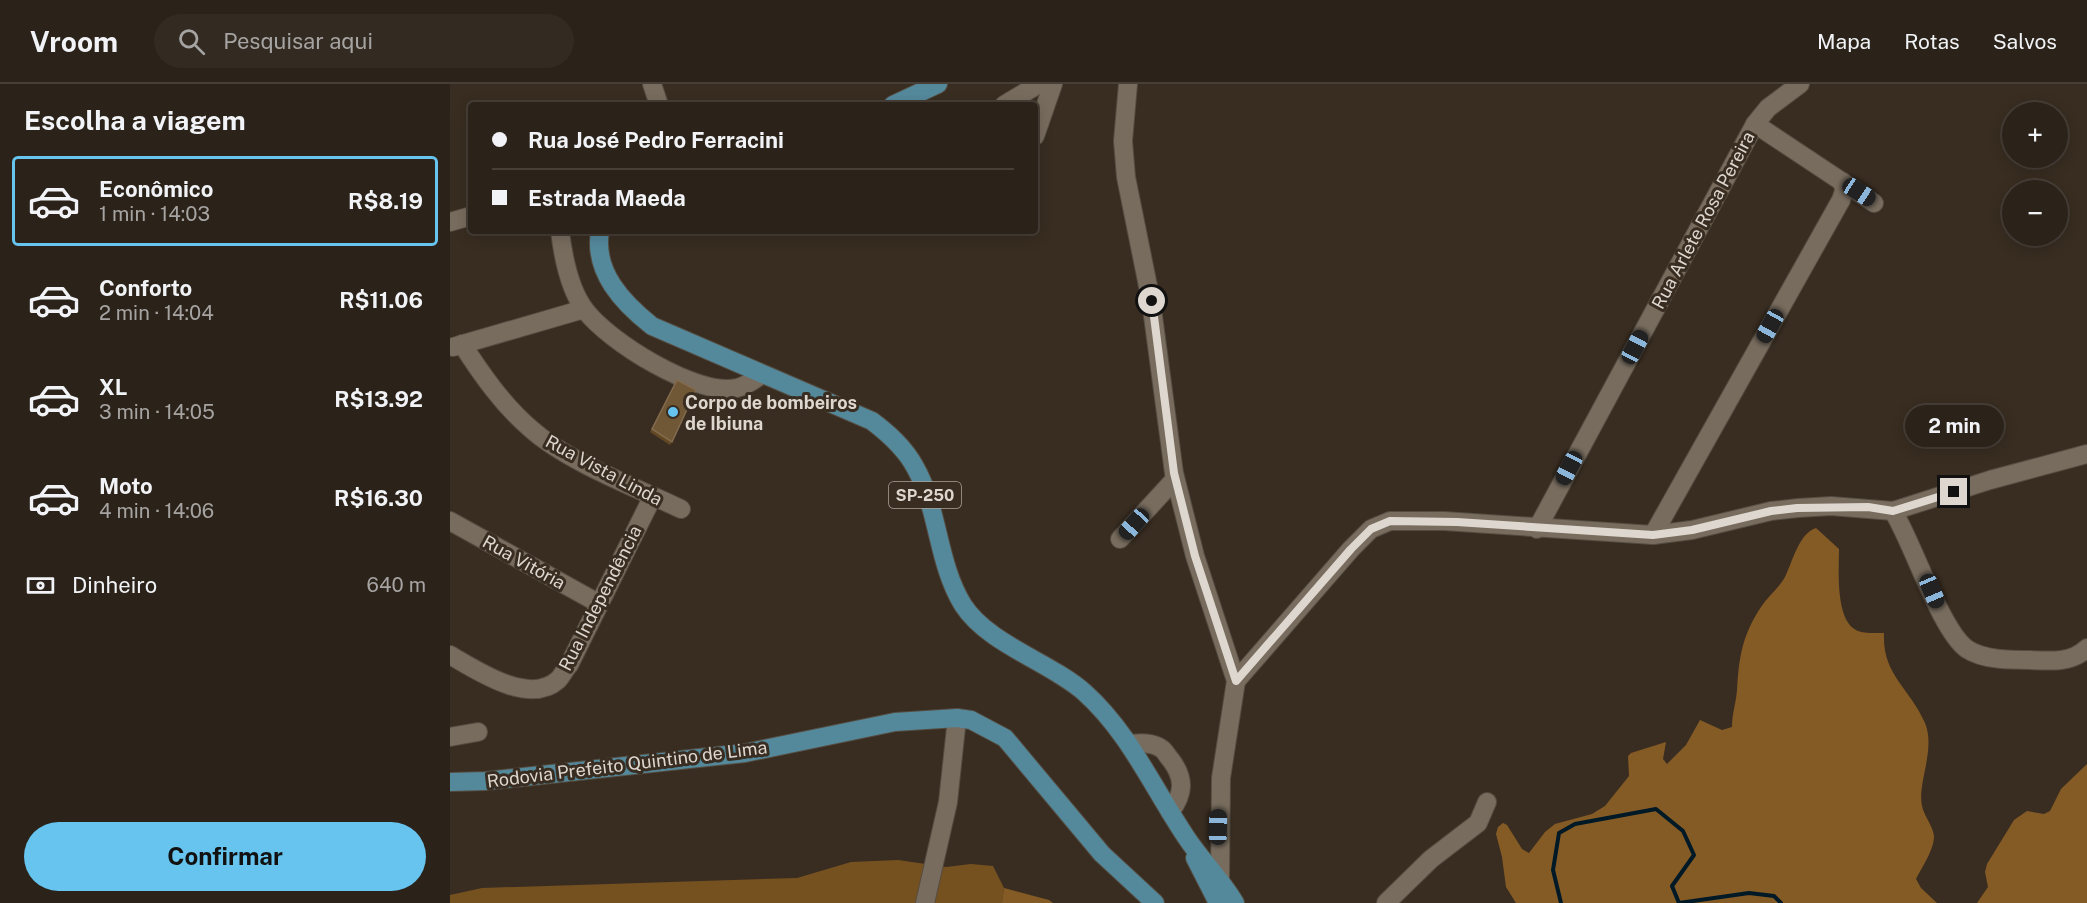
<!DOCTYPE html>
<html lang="pt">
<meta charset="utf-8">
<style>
body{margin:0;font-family:"Public Sans",sans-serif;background:#332a22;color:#f1f3f6;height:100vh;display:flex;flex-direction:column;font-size:22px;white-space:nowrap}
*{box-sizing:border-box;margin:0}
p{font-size:20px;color:#a6a4a2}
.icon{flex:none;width:33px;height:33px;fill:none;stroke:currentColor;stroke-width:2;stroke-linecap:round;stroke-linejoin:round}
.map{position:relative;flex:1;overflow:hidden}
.drawer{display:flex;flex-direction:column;background:#2b2219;width:450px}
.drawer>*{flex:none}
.hud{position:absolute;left:18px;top:18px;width:570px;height:132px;border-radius:6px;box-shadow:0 3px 15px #0003,0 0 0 2px #473f38;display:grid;align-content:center;height:132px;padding:0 24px;background:#2b2219}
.buttons{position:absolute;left:1552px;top:18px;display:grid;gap:12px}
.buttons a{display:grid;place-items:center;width:66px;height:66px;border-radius:50%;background:#2b2219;box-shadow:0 3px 15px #0003,0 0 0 2px #473f38;font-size:30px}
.end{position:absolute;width:27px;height:27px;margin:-14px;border:8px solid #ded7cf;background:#111;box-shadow:0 0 0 3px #111}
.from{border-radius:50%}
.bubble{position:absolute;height:42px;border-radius:21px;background:#2b2219;box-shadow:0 3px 15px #0003,0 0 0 2px #473f38;font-size:20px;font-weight:700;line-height:42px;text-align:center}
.car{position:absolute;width:18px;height:36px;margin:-18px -9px;border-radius:8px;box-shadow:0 0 4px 2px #0007;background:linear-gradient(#222 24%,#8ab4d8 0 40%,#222 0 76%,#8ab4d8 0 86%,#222 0)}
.hud b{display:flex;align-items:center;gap:21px;height:57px;font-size:22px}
.hud b+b{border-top:2px solid #473f38}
.hud i{width:15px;height:15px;background:#f1f3f6}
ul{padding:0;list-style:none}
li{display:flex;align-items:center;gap:18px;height:90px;margin:0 12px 9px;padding:0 12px;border:3px solid transparent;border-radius:6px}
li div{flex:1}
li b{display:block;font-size:22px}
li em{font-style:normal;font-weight:700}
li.current{border-color:#66c4ef}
li>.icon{width:54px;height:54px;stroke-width:1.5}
h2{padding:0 24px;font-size:27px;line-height:72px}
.pay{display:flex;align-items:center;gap:15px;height:66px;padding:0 24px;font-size:22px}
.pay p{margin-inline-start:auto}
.button{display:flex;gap:12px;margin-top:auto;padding:12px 24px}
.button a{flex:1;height:69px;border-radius:36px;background:#66c4ef;color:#111;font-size:24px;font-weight:700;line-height:69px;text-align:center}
header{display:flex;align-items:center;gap:36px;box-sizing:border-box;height:84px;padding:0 30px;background:#2b2219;border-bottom:2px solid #473f38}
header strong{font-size:28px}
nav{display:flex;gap:33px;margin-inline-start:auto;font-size:21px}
.search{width:420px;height:54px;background:#332a22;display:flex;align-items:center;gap:15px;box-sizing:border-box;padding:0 21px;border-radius:33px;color:#a6a4a2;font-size:22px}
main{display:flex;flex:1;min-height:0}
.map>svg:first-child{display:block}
.green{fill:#765120}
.forest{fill:#855b25}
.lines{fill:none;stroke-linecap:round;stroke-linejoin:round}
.stream{stroke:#001926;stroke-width:4}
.minor-casing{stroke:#554c41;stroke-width:20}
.major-casing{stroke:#554c41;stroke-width:20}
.minor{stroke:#786c5e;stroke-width:18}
.major{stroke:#54899c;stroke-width:18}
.wall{fill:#634824}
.building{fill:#705736;stroke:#826b4e;stroke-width:1.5}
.route{stroke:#ded7cf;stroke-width:8}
.poi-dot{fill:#66c4ef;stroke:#392d21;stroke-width:2}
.labels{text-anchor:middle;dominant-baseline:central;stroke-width:6;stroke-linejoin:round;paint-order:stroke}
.shield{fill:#392d21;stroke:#aca49b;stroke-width:1.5}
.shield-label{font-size:16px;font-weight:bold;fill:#ded7cf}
.street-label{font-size:18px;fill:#ded7cf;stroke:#392d21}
.poi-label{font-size:18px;font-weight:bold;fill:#ded7cf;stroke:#392d21;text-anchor:start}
</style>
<header>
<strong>Vroom</strong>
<div class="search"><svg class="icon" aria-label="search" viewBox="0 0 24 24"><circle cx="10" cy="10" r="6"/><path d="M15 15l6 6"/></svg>Pesquisar aqui</div>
<nav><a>Mapa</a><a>Rotas</a><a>Salvos</a></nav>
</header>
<main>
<section class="drawer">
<h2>Escolha a viagem</h2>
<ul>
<li class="current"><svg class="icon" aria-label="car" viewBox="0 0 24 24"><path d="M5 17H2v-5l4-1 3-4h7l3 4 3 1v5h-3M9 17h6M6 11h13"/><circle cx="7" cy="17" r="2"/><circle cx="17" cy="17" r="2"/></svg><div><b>Econômico</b><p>1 min · 14:03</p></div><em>R$8.19</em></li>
<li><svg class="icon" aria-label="car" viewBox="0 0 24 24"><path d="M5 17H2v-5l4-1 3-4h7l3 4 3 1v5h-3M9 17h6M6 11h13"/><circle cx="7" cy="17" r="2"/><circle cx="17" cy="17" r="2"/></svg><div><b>Conforto</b><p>2 min · 14:04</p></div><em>R$11.06</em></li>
<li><svg class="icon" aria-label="car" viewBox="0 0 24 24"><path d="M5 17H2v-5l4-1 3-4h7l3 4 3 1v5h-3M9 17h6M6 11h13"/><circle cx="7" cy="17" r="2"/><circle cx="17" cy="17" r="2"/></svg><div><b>XL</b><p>3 min · 14:05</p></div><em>R$13.92</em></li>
<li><svg class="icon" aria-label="car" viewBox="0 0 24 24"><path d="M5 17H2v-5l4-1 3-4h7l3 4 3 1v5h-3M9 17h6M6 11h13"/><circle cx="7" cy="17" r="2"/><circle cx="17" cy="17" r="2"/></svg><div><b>Moto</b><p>4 min · 14:06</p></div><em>R$16.30</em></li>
</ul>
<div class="pay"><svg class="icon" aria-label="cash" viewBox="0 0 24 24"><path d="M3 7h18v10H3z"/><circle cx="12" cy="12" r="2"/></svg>Dinheiro<p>640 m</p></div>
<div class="button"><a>Confirmar</a></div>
</section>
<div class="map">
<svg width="1637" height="819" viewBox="0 0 1637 819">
<rect width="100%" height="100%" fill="#392d21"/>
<!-- green -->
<polygon class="green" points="448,776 496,783 521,780 543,782 554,804 552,819 0,819 0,811 32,804 347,794 401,778"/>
<!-- forest -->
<g class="forest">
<path d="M1366 444 1389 465C1389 485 1385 535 1406 546 1413 550 1426 549 1434 549 1432 591 1460 604 1475 639 1486 666 1467 699 1472 722 1474 732 1483 742 1484 752 1484 766 1472 783 1466 795L1471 804 1487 819H1066L1056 803 1052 773 1046 750 1048 743 1053 739 1057 741 1072 765 1079 769 1095 748 1105 740 1142 730 1155 722 1179 692 1178 672 1181 669 1216 658 1213 675 1217 680 1236 661 1250 636 1272 646 1282 643C1282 630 1286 619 1287 606 1289 573 1292 552 1311 523 1318 512 1329 504 1335 493 1342 479 1349 449 1366 444Z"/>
<polygon points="1637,680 1637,819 1527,819 1538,803 1535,788 1537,780 1564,736 1577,727 1594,730 1600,727 1611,705"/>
<polygon points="554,804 599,816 603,819 552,819"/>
</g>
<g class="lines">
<!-- stream -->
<polyline class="stream" points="1111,819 1103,786 1109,749 1125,740 1206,725 1233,747 1244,771 1222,802 1229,819 1299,809 1324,812 1331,819"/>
<!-- minor casing -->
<g class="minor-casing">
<g id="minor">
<polyline points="202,0 209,21"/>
<polyline points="678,0 673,57 676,93 701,217 724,389 745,472 786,597 771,694 770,794"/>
<polyline points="554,21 589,0"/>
<polyline points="1305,40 1424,119"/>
<polyline points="585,52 603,0"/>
<polyline points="0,138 21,132"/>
<path d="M110 147C113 172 119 205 135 226 158 257 247 313 287 304 296 302 304 296 311 291"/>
<path d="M12 260C32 291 53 321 81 345 118 378 185 403 231 425"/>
<polyline points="3,263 134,225"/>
<path d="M1443 427C1463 459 1491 547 1517 565 1533 576 1561 576 1580 576 1600 577 1622 579 1637 564"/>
<polyline points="0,437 148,519"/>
<polyline points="1087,445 1305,40 1318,24 1350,0"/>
<polyline points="1203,451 1391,116 1394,107 1393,98"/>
<polyline points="670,455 725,395"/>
<path d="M0 571C26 586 79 622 108 596 112 592 115 585 119 581L203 412"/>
<polyline points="786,597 901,465 921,445 940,437 994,437 1203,451 1242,446 1321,427 1348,424 1381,422 1443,427 1540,396 1637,370"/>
<polyline points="0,653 28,648"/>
<path d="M679 660C690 659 703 658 712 665 715 667 718 673 721 676 735 695 734 710 720 728"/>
<polyline points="475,819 498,718 507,634"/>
<polyline points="936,819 981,775 1028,739 1037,718"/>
</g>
</g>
<!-- major casing -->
<g class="major-casing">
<g id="major">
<polyline points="443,21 488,0"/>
<path d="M150 147C143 188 173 219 202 242L422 337C439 350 455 364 465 383 489 425 487 479 513 521 538 560 600 578 634 608 679 648 703 704 736 753 751 776 771 795 785 819"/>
<polyline points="0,698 36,697 295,669 445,638 507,634 521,636 555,654 652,770 705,819"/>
<polyline points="745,774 768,819"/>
</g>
</g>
<!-- minor -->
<use href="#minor" class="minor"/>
<!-- major -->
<use href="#major" class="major"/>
</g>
<!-- wall -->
<polygon class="wall" points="227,296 222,358 220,361 200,348"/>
<!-- building -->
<polygon class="building" points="227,296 246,306 222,358 202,345"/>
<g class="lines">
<!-- route -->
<polyline class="route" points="702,217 724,389 745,472 786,597 901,465 921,445 940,437 1007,438 1203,451 1242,446 1321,427 1347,424 1418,423 1443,427 1504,408"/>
</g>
<!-- markers -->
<circle class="poi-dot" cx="223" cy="328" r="6"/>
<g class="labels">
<!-- shield labels -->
<rect class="shield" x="439" y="398" width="72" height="26" rx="4.5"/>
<g class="shield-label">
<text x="475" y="411">SP-250</text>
</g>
<!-- street labels -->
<g class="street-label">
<text transform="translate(1253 136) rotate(-62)">Rua Arlete Rosa Pereira</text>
<text transform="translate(154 386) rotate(28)">Rua Vista Linda</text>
<text transform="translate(74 478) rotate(29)">Rua Vitória</text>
<text transform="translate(150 514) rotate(-63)">Rua Independência</text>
<text transform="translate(177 680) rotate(-7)">Rodovia Prefeito Quintino de Lima</text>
</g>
<!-- poi labels -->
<g class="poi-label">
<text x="235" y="318">Corpo de bombeiros<tspan x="235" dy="21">de Ibiuna</tspan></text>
</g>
</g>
</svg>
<div class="buttons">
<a>+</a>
<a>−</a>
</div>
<i class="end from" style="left:702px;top:217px"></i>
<i class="end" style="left:1504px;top:408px"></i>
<div class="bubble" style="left:1455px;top:321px;width:99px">2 min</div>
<i class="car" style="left:1409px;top:108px;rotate:123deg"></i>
<i class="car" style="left:1320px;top:242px;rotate:209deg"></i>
<i class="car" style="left:1185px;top:263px;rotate:28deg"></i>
<i class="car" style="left:1119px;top:384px;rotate:208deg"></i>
<i class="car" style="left:684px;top:440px;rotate:222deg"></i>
<i class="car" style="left:1482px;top:507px;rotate:157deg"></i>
<i class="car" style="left:768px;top:743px;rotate:1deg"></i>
<div class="hud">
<b><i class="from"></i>Rua José Pedro Ferracini</b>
<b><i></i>Estrada Maeda</b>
</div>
</div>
</main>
